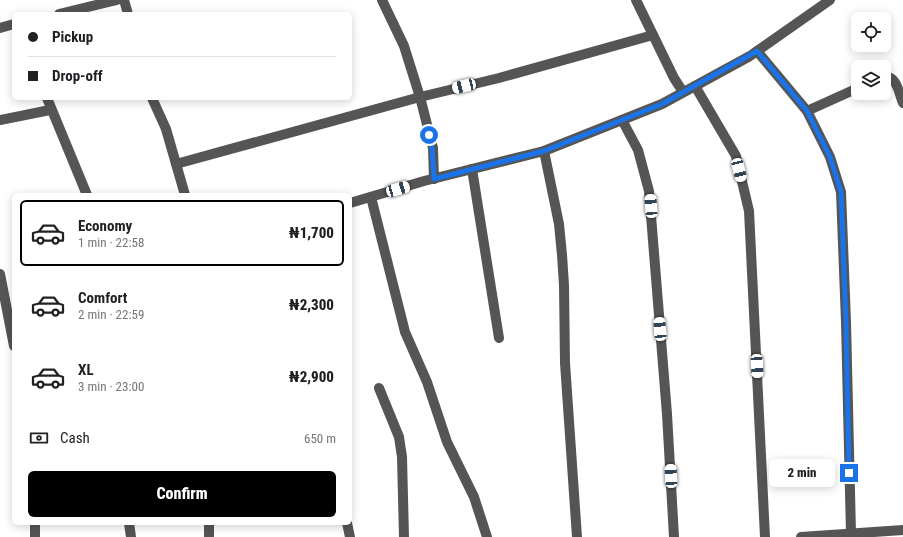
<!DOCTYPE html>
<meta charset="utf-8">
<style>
body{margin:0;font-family:"Roboto Condensed",sans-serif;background:#f6f6f6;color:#202124;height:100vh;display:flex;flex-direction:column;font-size:15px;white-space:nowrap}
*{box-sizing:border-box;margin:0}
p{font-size:13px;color:#757577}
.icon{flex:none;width:22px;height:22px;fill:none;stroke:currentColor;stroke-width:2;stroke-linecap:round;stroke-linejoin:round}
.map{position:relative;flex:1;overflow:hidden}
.details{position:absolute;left:12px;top:193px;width:340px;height:332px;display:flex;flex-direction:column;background:#fff;border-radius:6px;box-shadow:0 2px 10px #0003}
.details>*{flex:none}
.banner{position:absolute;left:12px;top:12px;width:340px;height:88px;border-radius:6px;box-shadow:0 2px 10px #0003;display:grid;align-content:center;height:88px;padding:0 16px;background:#fff}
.fabs{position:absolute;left:851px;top:12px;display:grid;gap:8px}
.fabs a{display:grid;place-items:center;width:40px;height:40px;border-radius:6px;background:#fff;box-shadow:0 2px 10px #0003;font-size:20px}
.end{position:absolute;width:18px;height:18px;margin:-9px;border:5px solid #1a73e8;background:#fff;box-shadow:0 0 0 2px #fff}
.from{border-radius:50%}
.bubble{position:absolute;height:28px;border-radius:6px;background:#fff;box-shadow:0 2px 10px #0003;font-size:13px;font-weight:800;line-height:28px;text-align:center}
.car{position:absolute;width:12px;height:24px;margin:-12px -6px;border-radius:5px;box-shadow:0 0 3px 1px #0007;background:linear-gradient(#fff 24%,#345 0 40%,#fff 0 76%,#345 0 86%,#fff 0)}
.banner b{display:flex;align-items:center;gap:14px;height:38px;font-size:15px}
.banner b+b{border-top:1px solid #e0e0e0}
.banner i{width:10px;height:10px;background:#202124}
ul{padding:7px 0 0;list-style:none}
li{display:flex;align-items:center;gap:12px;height:66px;margin:0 8px 6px;padding:0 8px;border:2px solid transparent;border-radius:6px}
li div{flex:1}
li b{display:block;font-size:15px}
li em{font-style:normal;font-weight:800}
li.active{border-color:#000}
li>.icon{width:36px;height:36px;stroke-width:1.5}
.pay{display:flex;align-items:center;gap:10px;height:44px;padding:0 16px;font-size:15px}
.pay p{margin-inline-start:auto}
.action{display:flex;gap:8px;margin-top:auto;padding:8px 16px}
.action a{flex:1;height:46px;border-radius:6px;background:#000;color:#fff;font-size:16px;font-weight:800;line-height:46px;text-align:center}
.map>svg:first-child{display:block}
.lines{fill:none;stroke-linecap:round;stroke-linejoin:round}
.minor{stroke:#555;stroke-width:10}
.route{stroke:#1a73e8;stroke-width:5}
</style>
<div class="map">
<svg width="903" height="537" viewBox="0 0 903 537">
<rect width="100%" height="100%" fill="#fff"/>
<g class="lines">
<!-- minor -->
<g class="minor">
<polyline points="124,0 128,14"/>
<polyline points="382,0 404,46 420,97 433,148 434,179"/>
<polyline points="636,0 674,78 683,92"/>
<polyline points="59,14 117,0"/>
<polyline points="0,28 14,24"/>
<polyline points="757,51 807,111 830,157 841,192 846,322 851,534"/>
<path d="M884 77C897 75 899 94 903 103"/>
<polyline points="695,86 736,156 749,211 765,537"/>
<polyline points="47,98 87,195"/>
<polyline points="152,98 166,129 185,195"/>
<polyline points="807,111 858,88"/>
<polyline points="0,120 50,110"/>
<polyline points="622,120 638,150 649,191 667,414 674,537"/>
<polyline points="544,151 559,224 562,255 564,285 565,363 577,537"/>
<polyline points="176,164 420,97 499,78 653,35"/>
<polyline points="472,169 499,338"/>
<polyline points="371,197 405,332 427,382 447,442 474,497 487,537"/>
<polyline points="350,203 424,181 544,151 662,104 750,56 830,0"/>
<polyline points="0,274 14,346"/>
<polyline points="379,388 399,437 402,457 404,537"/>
<polyline points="35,523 35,537"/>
<polyline points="129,523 131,537"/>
<polyline points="209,523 209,537"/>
<polyline points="347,523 350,537"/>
<polyline points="801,537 903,530"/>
</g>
</g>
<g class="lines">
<!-- route -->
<polyline class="route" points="429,135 432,148 434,179 544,151 662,104 757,51 807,111 830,157 841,192 846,322 849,473"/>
</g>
</svg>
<div class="fabs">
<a><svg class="icon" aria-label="locate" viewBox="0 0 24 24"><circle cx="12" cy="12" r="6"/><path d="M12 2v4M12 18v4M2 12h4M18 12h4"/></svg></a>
<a><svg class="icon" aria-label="layers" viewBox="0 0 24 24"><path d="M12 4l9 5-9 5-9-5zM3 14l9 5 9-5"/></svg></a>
</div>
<i class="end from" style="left:429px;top:135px"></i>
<i class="end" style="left:849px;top:473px"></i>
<div class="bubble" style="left:769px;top:459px;width:66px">2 min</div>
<i class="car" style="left:464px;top:86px;rotate:257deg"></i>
<i class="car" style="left:739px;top:170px;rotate:166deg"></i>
<i class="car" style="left:398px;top:189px;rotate:74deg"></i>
<i class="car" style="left:651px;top:206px;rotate:356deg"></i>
<i class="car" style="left:660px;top:329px;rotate:355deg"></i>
<i class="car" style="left:757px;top:366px;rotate:177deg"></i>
<i class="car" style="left:671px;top:476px;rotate:357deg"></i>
<div class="banner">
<b><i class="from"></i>Pickup</b>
<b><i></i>Drop-off</b>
</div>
<section class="details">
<ul>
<li class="active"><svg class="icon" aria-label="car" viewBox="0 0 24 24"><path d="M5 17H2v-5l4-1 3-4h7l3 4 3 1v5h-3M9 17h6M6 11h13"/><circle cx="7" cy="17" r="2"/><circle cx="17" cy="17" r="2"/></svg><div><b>Economy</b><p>1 min · 22:58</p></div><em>₦1,700</em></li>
<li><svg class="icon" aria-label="car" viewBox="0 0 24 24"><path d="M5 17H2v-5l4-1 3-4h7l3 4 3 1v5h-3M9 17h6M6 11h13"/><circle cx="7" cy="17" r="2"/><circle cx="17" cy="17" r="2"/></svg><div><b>Comfort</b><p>2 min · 22:59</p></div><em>₦2,300</em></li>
<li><svg class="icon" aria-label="car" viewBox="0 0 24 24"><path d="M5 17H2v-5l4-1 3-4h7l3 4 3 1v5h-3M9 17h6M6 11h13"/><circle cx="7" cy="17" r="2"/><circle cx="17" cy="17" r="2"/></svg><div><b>XL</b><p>3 min · 23:00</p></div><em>₦2,900</em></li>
</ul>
<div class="pay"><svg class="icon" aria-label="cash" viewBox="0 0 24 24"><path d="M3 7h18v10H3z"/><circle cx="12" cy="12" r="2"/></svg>Cash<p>650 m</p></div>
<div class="action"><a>Confirm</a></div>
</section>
</div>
